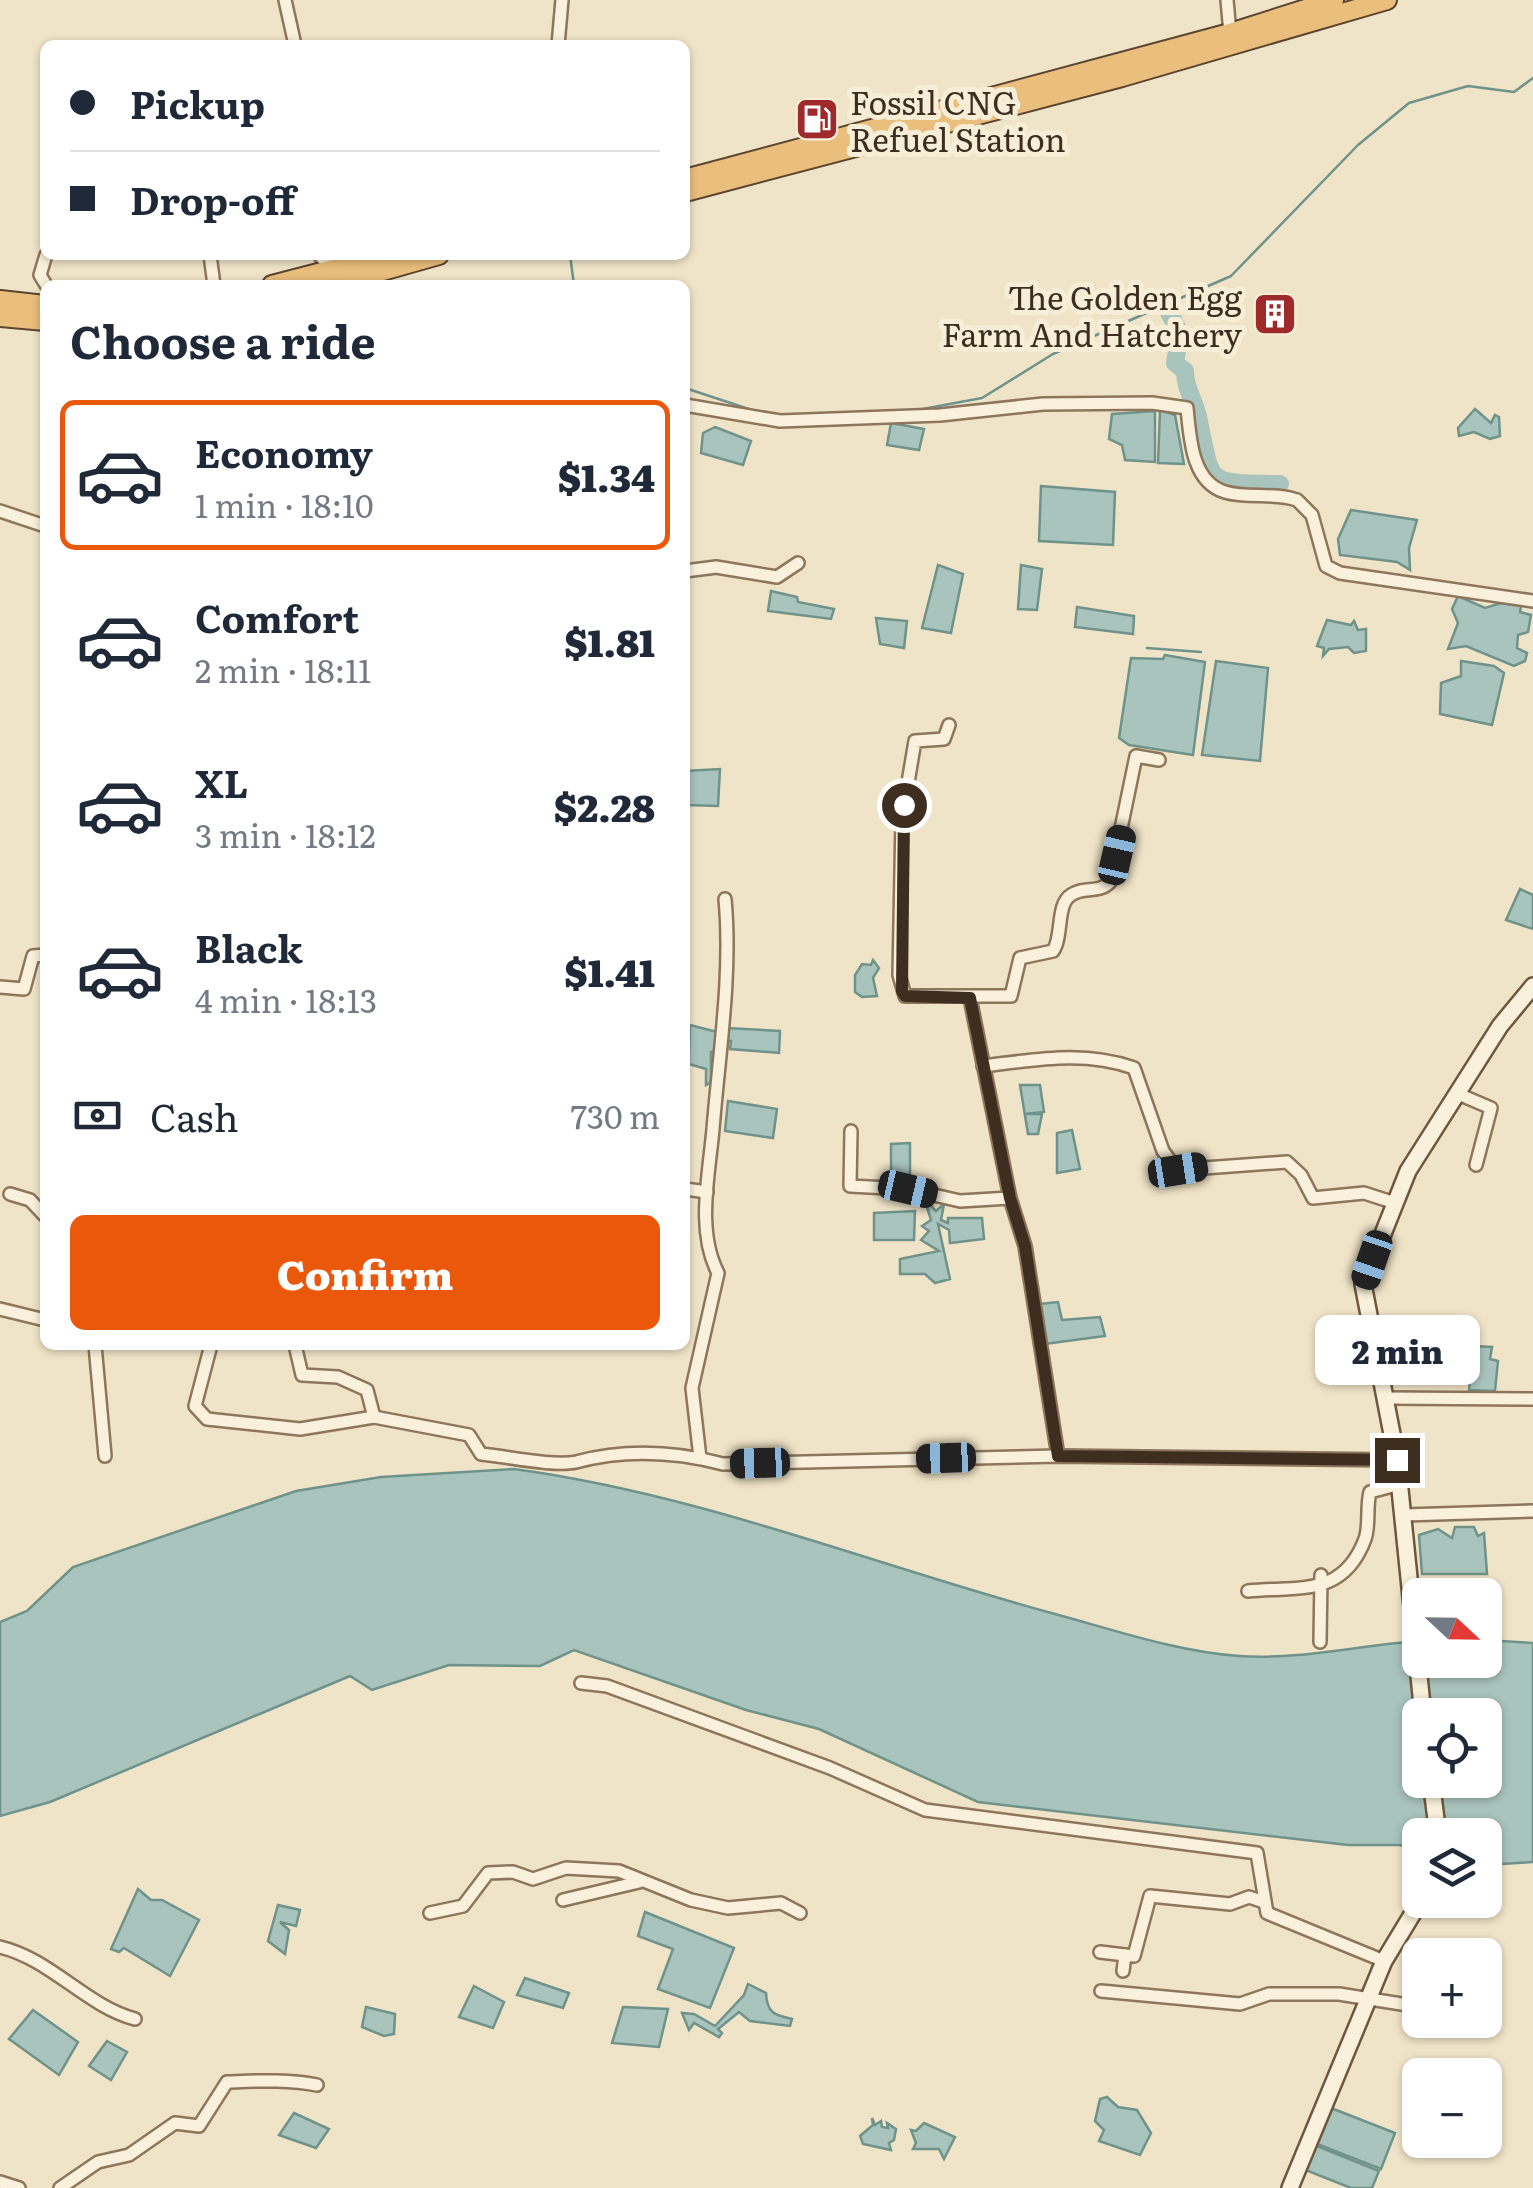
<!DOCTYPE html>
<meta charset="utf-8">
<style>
body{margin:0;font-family:Literata,serif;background:#f6f6f7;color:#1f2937;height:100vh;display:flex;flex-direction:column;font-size:38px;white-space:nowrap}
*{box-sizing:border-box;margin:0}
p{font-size:32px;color:#747a83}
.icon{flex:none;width:55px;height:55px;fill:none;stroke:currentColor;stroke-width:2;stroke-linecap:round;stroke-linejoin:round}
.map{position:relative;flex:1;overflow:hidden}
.side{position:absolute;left:40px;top:280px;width:650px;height:1070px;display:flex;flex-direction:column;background:#fff;border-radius:15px;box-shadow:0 2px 8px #0004}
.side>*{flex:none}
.banner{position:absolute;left:40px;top:40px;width:650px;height:220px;border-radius:15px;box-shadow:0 2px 8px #0004;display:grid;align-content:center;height:220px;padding:0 30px;background:#fff}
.needle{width:65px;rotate:112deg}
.buttons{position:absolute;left:1402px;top:1578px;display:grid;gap:20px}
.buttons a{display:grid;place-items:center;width:100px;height:100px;border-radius:15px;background:#fff;box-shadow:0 2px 8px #0004;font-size:50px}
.end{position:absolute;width:45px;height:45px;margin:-22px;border:12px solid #3d2e20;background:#fff;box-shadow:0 0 0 5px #fff}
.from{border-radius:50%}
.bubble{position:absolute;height:70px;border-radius:15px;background:#fff;box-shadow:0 2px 8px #0004;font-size:32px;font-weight:800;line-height:70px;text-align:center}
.car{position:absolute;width:30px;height:60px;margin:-30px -15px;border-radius:12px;box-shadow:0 0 8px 2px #0007;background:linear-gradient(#222 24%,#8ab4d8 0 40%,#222 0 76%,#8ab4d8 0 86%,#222 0)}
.banner b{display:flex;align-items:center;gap:35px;height:95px;font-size:38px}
.banner b+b{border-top:2px solid #e0e1e3}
.banner i{width:25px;height:25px;background:#1f2937}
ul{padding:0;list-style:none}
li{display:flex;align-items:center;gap:30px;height:150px;margin:0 20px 15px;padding:0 10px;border:5px solid transparent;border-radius:15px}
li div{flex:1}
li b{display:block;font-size:38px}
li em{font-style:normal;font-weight:800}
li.selected{border-color:#ea580c}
li>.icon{width:90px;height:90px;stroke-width:1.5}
h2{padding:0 30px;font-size:45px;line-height:120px}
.pay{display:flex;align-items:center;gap:25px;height:110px;padding:0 30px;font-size:38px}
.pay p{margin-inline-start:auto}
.action{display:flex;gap:20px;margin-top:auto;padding:20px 30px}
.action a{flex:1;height:115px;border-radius:15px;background:#ea580c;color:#fff;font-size:40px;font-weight:800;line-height:115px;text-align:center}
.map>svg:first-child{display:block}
.water{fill:#a9c4bc;stroke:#6f938a;stroke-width:2.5;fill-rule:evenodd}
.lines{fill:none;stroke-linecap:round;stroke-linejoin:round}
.stream{stroke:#6f938a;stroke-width:2.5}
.river{stroke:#a9c4bc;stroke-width:18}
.minor-casing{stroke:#8d765c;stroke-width:16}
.secondary-casing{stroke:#6f573f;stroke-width:20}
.trunk-casing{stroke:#5b4430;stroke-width:22}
.minor{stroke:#faf1dc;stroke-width:11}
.secondary{stroke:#faf1dc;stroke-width:15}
.trunk{stroke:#eabe7c;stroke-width:18}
.route{stroke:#3d2e20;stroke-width:12}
.labels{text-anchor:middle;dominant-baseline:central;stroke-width:10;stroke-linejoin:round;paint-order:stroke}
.poi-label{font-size:32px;fill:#3d2e20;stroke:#f7eed8;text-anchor:start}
</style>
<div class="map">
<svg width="1533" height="2188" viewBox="0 0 1533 2188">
<rect width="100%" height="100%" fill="#f0e4c8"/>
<!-- water -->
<g class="water">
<polygon points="1475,409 1491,423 1495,415 1499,417 1500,436 1490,439 1474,432 1459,436 1458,428"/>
<polygon points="1160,410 1175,415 1184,464 1158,463"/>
<polygon points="1155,411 1155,462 1125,460 1122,445 1109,439 1112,414"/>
<polygon points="891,423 924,429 919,450 887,445"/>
<polygon points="715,427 751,441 743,465 701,453 703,433"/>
<polygon points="1041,486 1115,492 1113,545 1039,541"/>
<polygon points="1351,510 1417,520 1409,548 1410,570 1397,562 1340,555 1338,539"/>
<polygon points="938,565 963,574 951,633 922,628"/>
<polygon points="1021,565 1042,569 1037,610 1018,609"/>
<polygon points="771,591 797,597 798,602 834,609 831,619 768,611"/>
<polygon points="1458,596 1485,608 1501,603 1521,606 1520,612 1531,615 1528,632 1518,635 1517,648 1527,653 1525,661 1514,666 1466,646 1448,649 1458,623 1452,609"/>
<polygon points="1077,607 1134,616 1133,634 1075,627"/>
<polygon points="876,618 907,621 904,648 880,644"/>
<polygon points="1327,620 1351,625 1354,621 1358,630 1366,629 1366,651 1354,653 1348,647 1329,649 1323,656 1324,648 1317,646"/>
<polygon points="1165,655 1205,662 1193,755 1129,745 1119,738 1131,658 1163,659"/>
<polygon points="1216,661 1268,668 1260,761 1202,755"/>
<polygon points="1461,661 1494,666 1504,673 1492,725 1440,714 1441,683 1461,676"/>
<polygon points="720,769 718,806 686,805 685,771"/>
<polygon points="1520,889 1533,895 1533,929 1506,920"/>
<polygon points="873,960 879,968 873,978 877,996 862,997 855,992 855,975 862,964 871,965"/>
<polygon points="690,1025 717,1032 716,1051 711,1052 711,1082 706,1085 706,1069 689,1064"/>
<polygon points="726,1028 780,1031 779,1053 730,1049 731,1041 725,1041"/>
<polygon points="1020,1085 1040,1085 1044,1112 1025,1114 1042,1114 1038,1134 1028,1134"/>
<polygon points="728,1101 777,1109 773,1138 725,1131"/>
<polygon points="1072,1130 1080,1169 1057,1173 1057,1133"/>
<polygon points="910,1143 910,1176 891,1180 891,1144"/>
<polygon points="924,1198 936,1211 944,1204 941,1220 948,1223 948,1218 982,1218 984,1239 950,1243 949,1230 938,1224 950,1279 935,1283 925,1274 900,1274 900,1259 939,1251 921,1240 929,1231 922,1226 931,1220"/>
<polygon points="915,1211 914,1240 874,1240 874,1213"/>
<polygon points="1058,1302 1062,1320 1100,1317 1105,1336 1044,1344 1038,1304"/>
<polygon points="1473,1346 1492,1347 1490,1359 1498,1361 1495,1391 1469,1390"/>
<path d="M514 1469C700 1494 874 1565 1055 1614 1114 1630 1178 1652 1239 1656 1301 1660 1359 1645 1420 1641V1660H1485V1640L1533 1643V1862L1485 1865V1835H1420V1853L1400 1845H1348L978 1802 819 1729 746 1710 574 1650 540 1666 449 1665 372 1690 350 1676 50 1802 0 1816V1622L27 1611 73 1567 296 1491 381 1477ZM1420 1715H1485V1780H1420Z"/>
<polygon points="1455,1527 1474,1527 1478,1536 1484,1533 1487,1574 1422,1574 1419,1535 1438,1529 1452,1538"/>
<polygon points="138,1889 151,1900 162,1900 199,1920 170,1976 124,1948 119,1952 111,1949"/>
<polygon points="278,1905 300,1910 296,1926 280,1922 289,1930 285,1954 268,1941"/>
<polygon points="645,1912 734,1948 710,2008 658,1989 673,1949 638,1936"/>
<polygon points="525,1978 569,1993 563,2008 517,1995"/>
<path d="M748 1984 766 1993C767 2013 774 2015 792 2019L790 2026 750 2021 739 2012 718 2029 722 2033 719 2037 694 2023 689 2030 682 2013 694 2014 715 2026 744 1995Z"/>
<polygon points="474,1986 504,2002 493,2028 459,2017"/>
<polygon points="366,2007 395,2014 394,2034 384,2036 362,2027"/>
<polygon points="623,2007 668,2009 659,2047 612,2043"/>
<polygon points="33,2010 78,2042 59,2075 9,2039"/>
<polygon points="107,2041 127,2052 111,2080 89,2066"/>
<polygon points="1107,2097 1118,2107 1137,2110 1151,2133 1140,2155 1099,2141 1104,2130 1095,2121 1100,2099"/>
<polygon points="1331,2108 1395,2133 1381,2169 1317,2144"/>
<polygon points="294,2113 329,2129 316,2148 279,2135"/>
<polygon points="872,2118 875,2125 881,2121 882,2127 888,2128 887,2123 896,2129 894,2140 889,2143 891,2150 863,2144 860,2136 873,2125"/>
<polygon points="924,2123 955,2137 944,2159 939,2149 913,2149 916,2143 911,2130 916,2131"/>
<polygon points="1312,2144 1379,2171 1372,2188 1351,2188 1303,2169"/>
</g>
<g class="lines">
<!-- stream -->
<g class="stream">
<polyline points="570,255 574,285"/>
<polyline points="685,388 755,411"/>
<polyline points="912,411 982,398 1053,354 1231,276 1358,145 1409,103 1468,86 1514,92 1533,78"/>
<polyline points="1147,648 1201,652"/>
</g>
<!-- river -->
<path class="river" d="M1165 305 1180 333 1175 363 1185 371C1185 390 1195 400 1198 417 1213 486 1203 483 1280 484"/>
<!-- minor casing -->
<g class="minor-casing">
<g id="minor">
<polyline points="285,0 295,45"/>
<polyline points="1227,0 1230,33"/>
<polyline points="558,45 562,0"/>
<polyline points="210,255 214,285"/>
<polyline points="319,255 331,267"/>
<polyline points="46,285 40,275 46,255"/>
<path d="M685 405 780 421 940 415 1043 404 1152 403 1187 408C1190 436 1191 482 1225 492 1248 499 1274 492 1297 500L1312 515 1326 566 1340 573 1533 601"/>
<polyline points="0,511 45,526"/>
<polyline points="685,571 716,567 777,577 798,563"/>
<path d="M949 725 944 739 915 741 902 818 899 975 905 996H1011L1020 958 1053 951C1063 937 1056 904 1071 895 1083 886 1099 894 1110 882L1136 756 1159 760"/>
<polyline points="0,987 24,989 33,956 45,955"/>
<polyline points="970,998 1010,1198 1025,1246 1058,1456"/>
<path d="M983 1066C1034 1060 1084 1050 1134 1068L1163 1151 1177 1170 1287 1162 1301 1175 1313 1198 1364 1193 1392 1202"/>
<polyline points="1456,1093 1491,1108 1476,1165"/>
<polyline points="851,1131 850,1186 908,1189 960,1201 1010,1198"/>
<polyline points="685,1189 707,1192"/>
<polyline points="10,1194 30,1200 45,1216"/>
<polyline points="0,1309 45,1320"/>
<polyline points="95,1345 105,1456"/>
<path d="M211 1345 195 1406 207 1419 300 1429 374 1417 469 1435 481 1454C505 1456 554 1467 576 1462 625 1449 673 1451 723 1464L1058 1456 1397 1460"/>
<polyline points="295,1345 302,1375 338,1377 367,1390 374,1417"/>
<polyline points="1384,1398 1533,1399"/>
<path d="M700 1458 692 1388 718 1273C696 1231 709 1175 713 1129 719 1054 732 974 725 899"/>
<polyline points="1404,1515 1533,1511"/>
<path d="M1248 1591C1298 1586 1343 1598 1365 1539 1370 1525 1366 1507 1370 1492L1400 1484"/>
<polyline points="1320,1642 1321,1575"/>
<polyline points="581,1683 607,1686 830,1768 925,1810 1257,1853 1267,1913 1384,1961"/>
<polyline points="563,1900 639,1882"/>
<polyline points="430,1913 463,1906 488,1873 513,1872 533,1879 566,1868 619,1871 691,1900 728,1908 781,1903 800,1913"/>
<path d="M0 1947C51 1959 86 2006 135 2019"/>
<polyline points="1100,1952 1125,1955"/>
<polyline points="1123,1971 1125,1955 1134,1956 1150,1896 1230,1904 1249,1897 1264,1902"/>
<polyline points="1101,1991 1240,2004 1269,1994 1339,1994 1420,2007"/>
<polyline points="0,2182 19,2188"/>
<path d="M60 2188 98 2162 129 2155 175 2123 199 2126 227 2082C257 2081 287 2079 317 2085"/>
</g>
</g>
<!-- secondary casing -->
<g class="secondary-casing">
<g id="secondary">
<polyline points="1423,1715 1397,1460 1363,1284 1408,1171 1500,1026 1533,986"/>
<polyline points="1431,1780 1438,1835"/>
<polyline points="1290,2188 1384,1961 1421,1900"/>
</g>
</g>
<!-- trunk casing -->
<g class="trunk-casing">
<g id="trunk">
<polyline points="685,179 1230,33 1334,0"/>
<polyline points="685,192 1122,77 1387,0"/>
<polyline points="272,285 387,255"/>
<polyline points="333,285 439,255"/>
<polyline points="0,300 45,305"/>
<polyline points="0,317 45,321"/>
</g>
</g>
<!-- minor -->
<use href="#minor" class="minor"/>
<!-- secondary -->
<use href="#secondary" class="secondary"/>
<!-- trunk -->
<use href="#trunk" class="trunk"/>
</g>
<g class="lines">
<!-- route -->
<polyline class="route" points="904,805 902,991 905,996 970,998 1010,1198 1025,1246 1058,1456 1397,1460"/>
</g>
<!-- icons -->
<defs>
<g id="fuel-square" transform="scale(2.25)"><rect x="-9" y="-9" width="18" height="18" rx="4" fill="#9e2a2b" stroke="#f7eed8"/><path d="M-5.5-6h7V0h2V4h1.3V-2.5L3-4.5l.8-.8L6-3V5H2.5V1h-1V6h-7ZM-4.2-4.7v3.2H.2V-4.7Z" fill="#fff"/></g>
<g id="building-square" transform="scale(2.25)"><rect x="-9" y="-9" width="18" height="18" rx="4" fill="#9e2a2b" stroke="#f7eed8"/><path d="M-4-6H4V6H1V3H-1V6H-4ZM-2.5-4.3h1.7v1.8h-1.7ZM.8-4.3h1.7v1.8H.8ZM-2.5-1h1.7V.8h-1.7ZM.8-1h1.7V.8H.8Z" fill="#fff"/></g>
</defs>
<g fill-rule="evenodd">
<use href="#fuel-square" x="817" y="119"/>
<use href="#building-square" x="1275" y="314"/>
</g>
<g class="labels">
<!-- poi labels -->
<g class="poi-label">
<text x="850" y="101">Fossil CNG<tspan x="850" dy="37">Refuel Station</tspan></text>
<text x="1242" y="296" text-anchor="end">The Golden Egg<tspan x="1242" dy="37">Farm And Hatchery</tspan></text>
</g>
</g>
</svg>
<div class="buttons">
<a><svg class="needle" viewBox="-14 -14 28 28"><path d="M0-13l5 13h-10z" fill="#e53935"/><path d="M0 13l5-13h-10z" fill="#747a83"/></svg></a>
<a><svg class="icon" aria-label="locate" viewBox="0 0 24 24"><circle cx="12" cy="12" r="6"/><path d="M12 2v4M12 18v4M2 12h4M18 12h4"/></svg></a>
<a><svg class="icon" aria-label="layers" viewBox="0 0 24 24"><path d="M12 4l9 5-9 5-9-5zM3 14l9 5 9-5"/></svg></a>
<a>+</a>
<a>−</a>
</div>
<i class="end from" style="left:904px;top:805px"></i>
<i class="end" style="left:1397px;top:1460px"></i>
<div class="bubble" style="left:1315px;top:1315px;width:165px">2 min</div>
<i class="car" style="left:1117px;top:855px;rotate:13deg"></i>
<i class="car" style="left:1178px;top:1170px;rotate:81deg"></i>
<i class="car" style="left:908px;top:1189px;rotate:103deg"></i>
<i class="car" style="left:1372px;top:1260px;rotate:199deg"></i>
<i class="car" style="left:946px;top:1458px;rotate:268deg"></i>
<i class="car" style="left:760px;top:1463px;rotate:268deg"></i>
<div class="banner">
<b><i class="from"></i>Pickup</b>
<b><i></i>Drop-off</b>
</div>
<section class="side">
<h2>Choose a ride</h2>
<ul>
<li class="selected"><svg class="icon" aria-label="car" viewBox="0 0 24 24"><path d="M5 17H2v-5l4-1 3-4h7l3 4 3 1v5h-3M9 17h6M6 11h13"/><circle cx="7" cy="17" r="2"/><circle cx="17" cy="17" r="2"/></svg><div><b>Economy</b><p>1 min · 18:10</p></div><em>$1.34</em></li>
<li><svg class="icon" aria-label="car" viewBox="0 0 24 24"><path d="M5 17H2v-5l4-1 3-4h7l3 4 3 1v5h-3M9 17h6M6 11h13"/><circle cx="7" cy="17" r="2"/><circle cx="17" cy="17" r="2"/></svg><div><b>Comfort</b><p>2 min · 18:11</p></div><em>$1.81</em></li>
<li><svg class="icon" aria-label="car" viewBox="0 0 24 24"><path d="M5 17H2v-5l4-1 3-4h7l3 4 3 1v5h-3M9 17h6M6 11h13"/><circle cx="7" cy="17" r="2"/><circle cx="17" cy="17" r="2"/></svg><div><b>XL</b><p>3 min · 18:12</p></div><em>$2.28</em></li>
<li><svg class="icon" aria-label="car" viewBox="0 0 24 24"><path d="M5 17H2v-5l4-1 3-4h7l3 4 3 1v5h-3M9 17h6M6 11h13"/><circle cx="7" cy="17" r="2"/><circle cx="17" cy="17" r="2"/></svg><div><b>Black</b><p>4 min · 18:13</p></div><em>$1.41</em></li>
</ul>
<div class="pay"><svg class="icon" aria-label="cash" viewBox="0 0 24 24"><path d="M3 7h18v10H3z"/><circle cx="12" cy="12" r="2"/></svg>Cash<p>730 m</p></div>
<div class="action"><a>Confirm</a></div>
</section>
</div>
